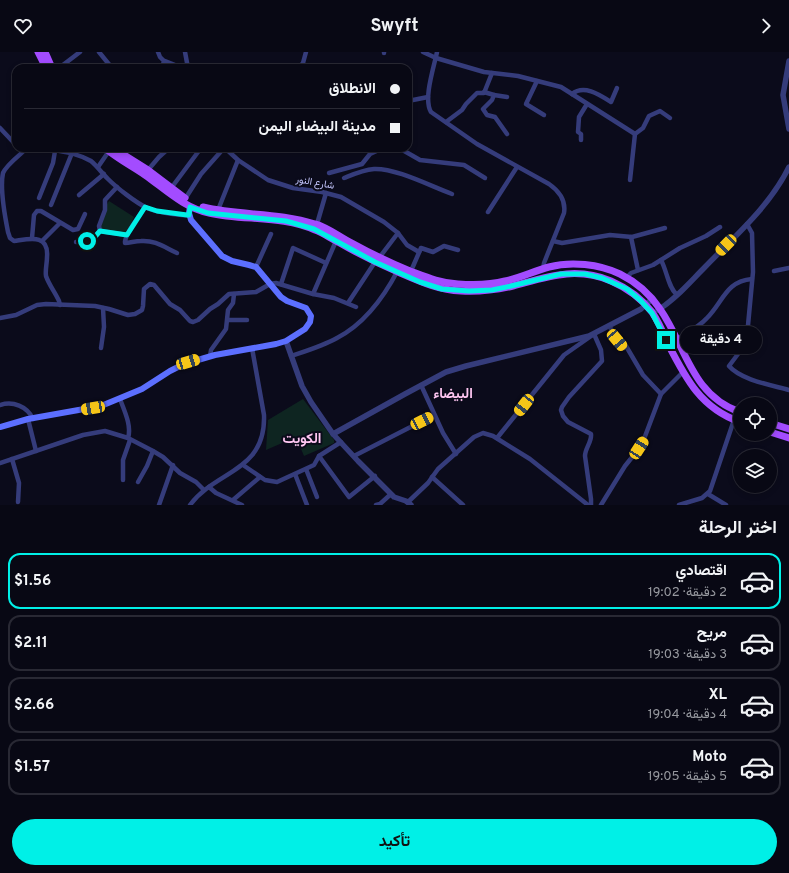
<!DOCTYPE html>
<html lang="ar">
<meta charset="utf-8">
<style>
body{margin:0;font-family:Overpass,Vazirmatn,sans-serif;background:#11111d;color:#f1f3f6;direction:rtl;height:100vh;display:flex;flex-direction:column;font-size:15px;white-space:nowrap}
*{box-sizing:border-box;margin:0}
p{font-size:13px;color:#989aa0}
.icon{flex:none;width:22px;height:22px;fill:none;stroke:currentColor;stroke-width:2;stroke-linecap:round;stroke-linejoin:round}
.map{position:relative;height:453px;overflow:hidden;direction:ltr}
.drawer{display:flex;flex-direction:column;background:#080814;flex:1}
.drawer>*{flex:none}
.top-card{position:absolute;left:12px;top:12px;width:400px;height:88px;border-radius:12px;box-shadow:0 2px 6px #0003,0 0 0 1px #292934;direction:rtl;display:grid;align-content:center;height:88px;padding:0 12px;background:#080814}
.buttons{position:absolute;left:733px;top:345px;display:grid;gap:8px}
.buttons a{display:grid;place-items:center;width:44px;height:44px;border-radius:50%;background:#080814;box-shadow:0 2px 6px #0003,0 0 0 1px #292934;font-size:20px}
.end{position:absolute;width:18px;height:18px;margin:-9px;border:5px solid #00f0e7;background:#111;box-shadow:0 0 0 2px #111}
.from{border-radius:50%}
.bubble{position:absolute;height:28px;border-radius:14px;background:#080814;box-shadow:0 2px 6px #0003,0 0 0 1px #292934;font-size:13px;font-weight:700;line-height:28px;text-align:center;direction:rtl}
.car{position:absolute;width:12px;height:24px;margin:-12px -6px;border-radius:5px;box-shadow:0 0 3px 1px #0007;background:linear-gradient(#f5c518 24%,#345 0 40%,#f5c518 0 76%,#345 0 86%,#f5c518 0)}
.top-card b{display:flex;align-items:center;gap:14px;height:38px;font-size:15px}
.top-card b+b{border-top:1px solid #292934}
.top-card i{width:10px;height:10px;background:#f1f3f6}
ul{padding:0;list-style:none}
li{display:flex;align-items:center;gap:12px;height:56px;margin:0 8px 6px;padding:0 4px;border:2px solid #292934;border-radius:12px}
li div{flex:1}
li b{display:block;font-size:15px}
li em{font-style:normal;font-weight:700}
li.active{border-color:#00f0e7}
li>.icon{width:36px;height:36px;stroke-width:1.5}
h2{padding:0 12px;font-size:18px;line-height:48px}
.primary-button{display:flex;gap:8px;margin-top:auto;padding:8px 12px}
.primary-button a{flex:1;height:46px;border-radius:24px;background:#00f0e7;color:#111;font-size:16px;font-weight:700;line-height:46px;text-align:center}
header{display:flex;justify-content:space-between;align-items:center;height:52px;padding:0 12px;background:#080814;font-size:18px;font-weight:700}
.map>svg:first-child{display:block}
.green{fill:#0e2521}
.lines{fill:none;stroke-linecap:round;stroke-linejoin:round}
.minor{stroke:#353c7b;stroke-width:4.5}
.tertiary{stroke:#353c7b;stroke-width:5.5}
.secondary{stroke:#5c6fff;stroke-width:6}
.primary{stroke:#a34cff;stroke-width:7}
.route{stroke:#00f0e7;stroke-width:5}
.labels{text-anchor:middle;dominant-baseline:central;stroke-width:4;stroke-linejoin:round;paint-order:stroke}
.street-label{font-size:10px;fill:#c5c7ff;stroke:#0b0b1b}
.district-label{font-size:14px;font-weight:bold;fill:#ffc7f2;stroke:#0b0b1b}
</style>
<header><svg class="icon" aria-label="forward" viewBox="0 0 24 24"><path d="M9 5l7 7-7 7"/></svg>Swyft<svg class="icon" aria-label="heart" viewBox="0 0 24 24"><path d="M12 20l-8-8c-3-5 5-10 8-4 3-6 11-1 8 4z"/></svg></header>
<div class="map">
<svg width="789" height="453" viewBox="0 0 789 453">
<rect width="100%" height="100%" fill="#0b0b1b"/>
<!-- green -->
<g class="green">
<polygon points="109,149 134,165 128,180 125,181 102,178 100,174 103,169 107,155 106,154"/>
<polygon points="303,347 334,388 334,391 304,404 296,385 266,398 268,368"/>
</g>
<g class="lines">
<!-- minor -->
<g class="minor">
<polyline points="99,0 112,16"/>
<polyline points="158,0 160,5 164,9"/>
<polyline points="185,0 188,16"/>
<polyline points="423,0 436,6 484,20 518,24 561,35 635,82"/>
<path d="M437 0C434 15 423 47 431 60L477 92 549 132C559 139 566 149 564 161L544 211 543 217"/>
<polyline points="384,1 384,0"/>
<polyline points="59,16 80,0"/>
<polyline points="160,16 165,9 180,15"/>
<polyline points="299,16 303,11 306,0"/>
<polyline points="537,29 526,52 544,63"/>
<polyline points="484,40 494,43 492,48 483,57 487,63 495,65 507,82"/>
<path d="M572 42C584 32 600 43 611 50L617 36"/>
<polyline points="494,43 507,45"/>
<polyline points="408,49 428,45"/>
<polyline points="446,70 462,58 466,52 477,41 484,41 492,21"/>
<polyline points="0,76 16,93"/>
<polyline points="581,88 581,82 578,80 579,65 587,52"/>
<path d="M27 96C19 104 7 112 3 121 0 135 5 165 8 180L10 186 14 189C29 187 49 181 47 205 47 212 45 218 46 224 49 233 55 240 59 249L60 253"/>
<path d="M44 96C60 100 76 100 91 109 97 114 102 121 108 127 117 136 135 150 147 156 156 160 179 164 189 163"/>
<polyline points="225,96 238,108 268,128 293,136 322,140 341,145 384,170 398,181 407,193 419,200"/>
<polyline points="399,96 420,108 464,113 485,126"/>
<polyline points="98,115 109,99"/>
<polyline points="148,118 159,105 169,96"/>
<polyline points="329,121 362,112 370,102 383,96"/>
<path d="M344 126C354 122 363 118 374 117 396 116 430 134 452 142"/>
<polyline points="630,128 635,82 643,76 649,64 660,59 670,66"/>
<polyline points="172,135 201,96"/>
<polyline points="79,143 104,122"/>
<polyline points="39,146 53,111 55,99"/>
<polyline points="185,147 201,122 224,96"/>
<polyline points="51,153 72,101"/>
<path d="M145 155C140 163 124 183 125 191 130 191 135 189 141 189 155 188 164 195 177 201"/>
<polyline points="218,158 238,108"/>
<polyline points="488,160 517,115"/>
<polyline points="317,172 326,141"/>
<path d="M747 172 752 181 753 220 747 284 741 298 729 314C741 328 771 333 789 338"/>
<polyline points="100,179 99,174 105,158 105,148 117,135"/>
<polyline points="100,179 127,183"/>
<polyline points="631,185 638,218"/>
<polyline points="32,186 34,163 37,159 41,159 73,178 78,177 85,162"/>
<polyline points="42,189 60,171"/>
<polyline points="553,189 562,191 610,183 632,185 665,176"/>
<polyline points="76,190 91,188 100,179"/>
<polyline points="379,206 398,181"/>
<path d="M661 208C667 219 668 235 677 243"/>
<polyline points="256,215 271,182"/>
<polyline points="411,219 421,196 433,200 444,194 458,198"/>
<polyline points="774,219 789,216"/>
<polyline points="626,226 631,221 653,213 680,196 706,184 720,175"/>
<polyline points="281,232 293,196 326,211"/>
<polyline points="313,242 336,189"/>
<polyline points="348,251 375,210"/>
<polyline points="0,266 16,263 37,253 46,252 95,254 109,257 128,263 135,262 142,258 143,254 144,237 150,232 154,233 170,252 180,258 190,269 193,270 198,268 210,257 218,252 229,242 256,240 270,232 276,231 313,242 334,246 356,255"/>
<polyline points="228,268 247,268"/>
<polyline points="609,274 624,296 626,294 643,323 661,342"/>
<path d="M677 287C687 281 699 275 707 266 723 250 726 229 752 227"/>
<polyline points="101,296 104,275 103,256"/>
<polyline points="210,304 211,298 226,277 228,258 233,251 234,242"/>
<path d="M291 304C306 299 323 294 337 286 364 272 384 245 398 218"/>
<polyline points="421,333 443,381 456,402"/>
<path d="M120 347C124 358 132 374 128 386"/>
<path d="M0 353C13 349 27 354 33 367"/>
<polyline points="28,367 36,399"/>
<path d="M497 386 564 303 594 282 601 298 602 309 569 345 562 355 561 358 563 364 568 370 591 382C592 390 585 396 585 404L591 447V453"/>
<polyline points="319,404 349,445 375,424"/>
<polyline points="354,404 434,363"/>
<polyline points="12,407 19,431 18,450"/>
<polyline points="0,411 83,383 105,379 128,386 153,399 163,405 180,421 196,430 204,438"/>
<polyline points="243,413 265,428 277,430 314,413 319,404 341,390"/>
<polyline points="306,417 317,445"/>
<polyline points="295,422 307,453"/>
<polyline points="432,425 463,453"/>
<polyline points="123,428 123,408 130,388"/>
<polyline points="138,430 147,414 153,399"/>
<polyline points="209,435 216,441 242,453"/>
<polyline points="708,442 726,453"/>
<polyline points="233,448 260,425"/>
<polyline points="408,450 428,431 438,417 474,385 483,381 493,384 530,407 588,453"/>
<polyline points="159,453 173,413"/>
<path d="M190 453C216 418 266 420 264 363L252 296"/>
<polyline points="376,453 380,452 391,442"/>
<polyline points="601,453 625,414 633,404 644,387 661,342 683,320"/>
<polyline points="679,453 702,446 710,439 737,359"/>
</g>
<!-- tertiary -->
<g class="tertiary">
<polyline points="789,9 783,43 789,77"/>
<path d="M658 258C676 247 690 230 705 215 735 184 770 154 789 115"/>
<polyline points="286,289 302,334 311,350 333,382 358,409 394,445 406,449 411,453"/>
<polyline points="333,382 405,342 446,320 466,314 589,284 641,257 652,247"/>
</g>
<!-- secondary -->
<polyline class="secondary" points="0,375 28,367 101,354 142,337 170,319 184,312 215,303 276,292 286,289 305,277 310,270 311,264 306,256 287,249 281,245 256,215 249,213 232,209 222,204 191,168 189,161 190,155"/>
<!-- primary -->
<g class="primary">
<polyline points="38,0 46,16"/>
<polyline points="45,0 52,16"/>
<path d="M105 96C118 107 132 114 145 123 165 137 184 156 209 161 243 169 282 163 315 178 323 181 330 186 338 190 357 201 377 211 398 220 419 229 438 238 461 239 479 240 496 238 513 234 547 225 575 214 611 229 627 236 641 246 652 260 658 269 663 280 667 290 685 325 700 356 740 370"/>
<polyline points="113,96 148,118 185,146"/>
<path d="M203 155C240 164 278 160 315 172 326 175 337 183 348 189 368 200 388 210 410 219 426 225 440 231 458 232 473 233 490 233 505 229 520 226 534 219 549 215 571 209 599 212 620 222 636 230 650 242 660 257 686 294 691 343 740 360"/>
<polyline points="770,371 789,377"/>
<polyline points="770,380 789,386"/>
</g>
</g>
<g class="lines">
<!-- route -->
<polyline class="route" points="87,189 93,187 100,179 127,183 145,155 157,159 187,163 189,163 190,155 208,161 286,169 314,177 375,210 420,230 442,237 469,239 492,238 511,234 561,222 585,222 602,226 627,237 640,248 652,261 666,288"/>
</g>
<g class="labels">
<!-- street labels -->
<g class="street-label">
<text transform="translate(315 131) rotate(10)">شارع النور</text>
</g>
<!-- district labels -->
<g class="district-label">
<text x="453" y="342">البيضاء</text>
<text x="302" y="387">الكويت</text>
</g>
</g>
</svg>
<div class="buttons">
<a><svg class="icon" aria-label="locate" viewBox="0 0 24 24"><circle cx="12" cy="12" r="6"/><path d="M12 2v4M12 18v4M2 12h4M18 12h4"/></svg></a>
<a><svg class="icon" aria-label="layers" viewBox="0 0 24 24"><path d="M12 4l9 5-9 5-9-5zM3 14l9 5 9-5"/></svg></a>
</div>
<i class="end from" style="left:87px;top:189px"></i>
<i class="end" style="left:666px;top:288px"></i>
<div class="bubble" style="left:680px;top:274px;width:82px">4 دقيقة</div>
<i class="car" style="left:726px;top:193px;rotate:224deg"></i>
<i class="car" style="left:617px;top:288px;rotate:140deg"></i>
<i class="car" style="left:188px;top:310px;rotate:74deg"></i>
<i class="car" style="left:524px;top:353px;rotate:218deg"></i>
<i class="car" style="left:93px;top:356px;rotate:260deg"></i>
<i class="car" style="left:422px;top:369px;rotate:63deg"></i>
<i class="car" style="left:639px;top:396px;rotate:33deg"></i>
<div class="top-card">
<b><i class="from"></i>الانطلاق</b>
<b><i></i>مدينة البيضاء اليمن</b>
</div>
</div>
<section class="drawer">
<h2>اختر الرحلة</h2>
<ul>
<li class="active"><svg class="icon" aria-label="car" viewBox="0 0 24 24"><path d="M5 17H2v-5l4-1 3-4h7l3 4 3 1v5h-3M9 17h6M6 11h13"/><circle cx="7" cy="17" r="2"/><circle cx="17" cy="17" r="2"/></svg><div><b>اقتصادي</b><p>2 دقيقة · 19:02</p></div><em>$1.56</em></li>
<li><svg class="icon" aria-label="car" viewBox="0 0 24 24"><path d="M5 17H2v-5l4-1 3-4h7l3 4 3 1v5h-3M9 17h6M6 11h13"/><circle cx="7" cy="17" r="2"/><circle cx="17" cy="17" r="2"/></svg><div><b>مريح</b><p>3 دقيقة · 19:03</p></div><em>$2.11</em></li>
<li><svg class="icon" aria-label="car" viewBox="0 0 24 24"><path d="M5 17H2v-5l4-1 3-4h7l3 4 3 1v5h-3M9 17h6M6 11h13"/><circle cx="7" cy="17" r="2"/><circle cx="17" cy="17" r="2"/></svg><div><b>XL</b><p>4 دقيقة · 19:04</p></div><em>$2.66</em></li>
<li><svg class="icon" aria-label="car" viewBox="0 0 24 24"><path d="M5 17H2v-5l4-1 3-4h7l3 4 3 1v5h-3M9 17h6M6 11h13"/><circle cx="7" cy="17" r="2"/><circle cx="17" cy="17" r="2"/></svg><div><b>Moto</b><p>5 دقيقة · 19:05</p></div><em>$1.57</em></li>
</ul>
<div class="primary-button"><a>تأكيد</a></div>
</section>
